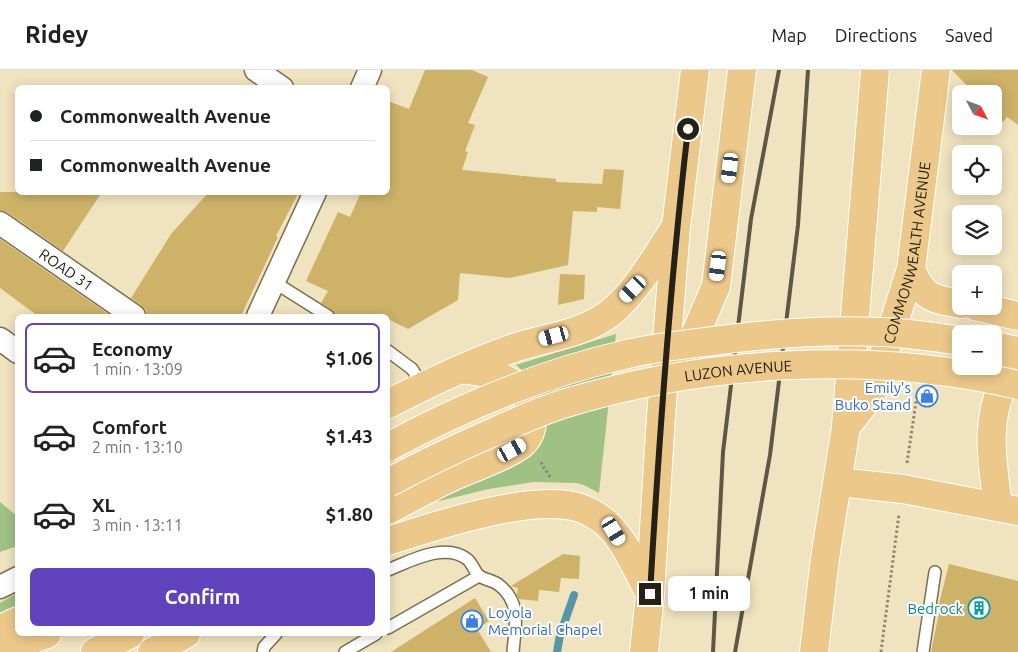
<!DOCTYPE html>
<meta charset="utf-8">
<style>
body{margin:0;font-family:Ubuntu,sans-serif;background:#f6f6f6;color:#202124;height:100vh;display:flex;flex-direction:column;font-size:19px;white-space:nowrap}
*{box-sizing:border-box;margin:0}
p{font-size:16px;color:#757577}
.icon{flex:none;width:28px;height:28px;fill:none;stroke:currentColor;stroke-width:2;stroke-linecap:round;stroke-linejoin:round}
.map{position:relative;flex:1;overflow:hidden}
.panel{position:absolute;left:15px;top:244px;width:375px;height:322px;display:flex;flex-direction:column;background:#fff;border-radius:8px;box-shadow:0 2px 12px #0003}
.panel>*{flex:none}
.guide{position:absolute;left:15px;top:15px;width:375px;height:110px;border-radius:8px;box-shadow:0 2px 12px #0003;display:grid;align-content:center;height:110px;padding:0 15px;background:#fff}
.needle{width:32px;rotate:131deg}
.controls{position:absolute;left:952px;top:15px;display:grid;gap:10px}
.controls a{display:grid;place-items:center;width:50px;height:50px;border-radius:8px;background:#fff;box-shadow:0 2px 12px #0003;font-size:25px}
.end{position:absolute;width:22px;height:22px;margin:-11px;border:6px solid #262114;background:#fff;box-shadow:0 0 0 2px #fff}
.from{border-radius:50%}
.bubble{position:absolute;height:35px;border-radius:8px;background:#fff;box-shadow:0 2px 12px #0003;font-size:16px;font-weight:600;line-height:35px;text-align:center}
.car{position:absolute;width:15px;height:30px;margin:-15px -8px;border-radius:6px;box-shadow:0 0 4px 1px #0007;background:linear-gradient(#fff 24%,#345 0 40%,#fff 0 76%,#345 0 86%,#fff 0)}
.guide b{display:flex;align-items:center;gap:18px;height:48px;font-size:19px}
.guide b+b{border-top:1px solid #e0e0e0}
.guide i{width:12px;height:12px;background:#202124}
ul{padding:9px 0 0;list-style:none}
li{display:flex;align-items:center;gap:15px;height:70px;margin:0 10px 8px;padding:0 5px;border:2px solid transparent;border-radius:8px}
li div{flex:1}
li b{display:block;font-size:19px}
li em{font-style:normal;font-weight:600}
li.active{border-color:#6043bc}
li>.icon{width:45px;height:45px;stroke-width:1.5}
.primary-button{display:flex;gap:10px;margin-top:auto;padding:10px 15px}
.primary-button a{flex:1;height:58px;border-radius:8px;background:#6043bc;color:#fff;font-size:20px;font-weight:600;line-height:58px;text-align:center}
header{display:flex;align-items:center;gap:30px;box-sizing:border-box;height:70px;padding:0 25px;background:#fff;border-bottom:1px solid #e0e0e0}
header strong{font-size:24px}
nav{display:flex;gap:28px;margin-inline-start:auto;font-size:18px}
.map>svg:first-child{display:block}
.green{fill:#9fc184}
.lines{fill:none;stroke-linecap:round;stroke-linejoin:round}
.stream{stroke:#5697a6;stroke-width:8}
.building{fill:#cdb268}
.service-casing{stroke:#7b6f4f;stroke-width:14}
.minor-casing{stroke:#7b6f4f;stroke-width:25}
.primary-casing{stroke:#fff;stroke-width:30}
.path{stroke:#90876e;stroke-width:3;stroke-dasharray:2.5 2.5;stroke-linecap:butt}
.service{stroke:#fff;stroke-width:11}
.minor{stroke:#fff;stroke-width:22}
.primary{stroke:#ecc88b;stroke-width:28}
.rail{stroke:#5f5744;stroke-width:4}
.primary-bridge-casing{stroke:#fff;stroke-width:30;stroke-linecap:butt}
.primary-bridge{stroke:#ecc88b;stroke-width:28}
.route{stroke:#262114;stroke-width:6}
.labels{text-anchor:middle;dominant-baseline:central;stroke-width:4;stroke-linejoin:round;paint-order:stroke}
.street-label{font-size:15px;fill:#262114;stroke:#fff}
.shop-label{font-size:15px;fill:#366cbe;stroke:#fff;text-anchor:end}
.culture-label{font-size:15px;fill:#0d838f;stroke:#fff;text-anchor:end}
</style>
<header>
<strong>Ridey</strong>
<nav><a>Map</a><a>Directions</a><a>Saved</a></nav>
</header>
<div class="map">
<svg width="1018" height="582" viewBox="0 0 1018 582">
<rect width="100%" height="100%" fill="#f0e3bf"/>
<!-- green -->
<g class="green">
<path d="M616 264 599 423 584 415 577 413 533 412 489 419 439 431 438 427 545 360C553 336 535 310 516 295Z"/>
<polygon points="0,432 18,447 17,476 0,482"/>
<polygon points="17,523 17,538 0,546 0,533"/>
</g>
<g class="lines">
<!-- stream -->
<polyline class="stream" points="557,582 560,565 574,525"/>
</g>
<!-- building -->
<g class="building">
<polygon points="425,0 472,0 488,7 468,53 475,55 465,81 468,82 462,100 556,109 556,112 602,114 604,99 624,100 620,139 597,137 597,142 573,141 568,195 510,208 460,203 458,230 408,259 388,249 388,246 335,246 332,240 321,233 328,221 306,211 338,142 350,147 361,122 388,122 388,31 409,39"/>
<polygon points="952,0 1018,0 1018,55 1007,47 1003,52 994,42 994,24 975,24"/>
<polygon points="0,122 102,122 63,181 7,142 0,140"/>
<polygon points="209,122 299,122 276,166 278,167 241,246 147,246 146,240 142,236 131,228 171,164"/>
<polygon points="0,169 111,246 38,246 0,218"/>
<polygon points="560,204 585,205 584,229 558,235"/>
<polygon points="563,484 580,486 579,509 561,508 559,522 539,520 538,531 519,529 517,525 518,518 511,516"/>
<polygon points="949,494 1018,511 1018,582 931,582 940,538 938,538"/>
<polygon points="475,528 489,551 477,559 491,582 391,582"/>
</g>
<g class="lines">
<!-- service casing -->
<g class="service-casing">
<g id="service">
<polyline points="274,212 328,246"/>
<polyline points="388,281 412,299 423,316"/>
<path d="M388 500C410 491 445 472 467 489 472 493 474 500 478 505 484 510 493 510 499 515 522 533 515 556 513 582"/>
<polyline points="388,558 479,506"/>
<polyline points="263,582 264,577 276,564"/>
<polyline points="345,582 376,564"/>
<polyline points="923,582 935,502"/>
</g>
</g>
<!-- minor casing -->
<g class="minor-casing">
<g id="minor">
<polyline points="256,0 282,18"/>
<polyline points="362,18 370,0"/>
<path id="s1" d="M0 153 134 246"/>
<polyline points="258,246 315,122"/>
<polyline points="0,269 18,282"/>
<polyline points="0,517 18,508"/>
</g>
</g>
<!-- primary casing -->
<g class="primary-casing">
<g id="primary">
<path d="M911 199C923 228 932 229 961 234"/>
<polyline points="975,236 1018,246"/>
<polyline points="994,276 1018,281"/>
<polyline points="683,293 716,216 742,0"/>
<path d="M388 334C429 313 472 292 517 277 547 267 584 264 610 243 635 224 657 185 675 158"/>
<path id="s2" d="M846 357 871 325 911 199 936 0"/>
<polyline points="839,412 903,419 1018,441"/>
<path d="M998 437C993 394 984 354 1004 312 1008 306 1013 300 1018 294"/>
<path d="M388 440C409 429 430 417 452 407 467 400 515 383 524 372 534 361 535 342 527 329 512 305 487 302 461 299"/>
<path d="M388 471C435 456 524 426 573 436 584 438 598 446 606 453 625 470 638 502 650 524"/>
<polyline points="0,559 18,551"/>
<polyline points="0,581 47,564"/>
<polyline points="95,582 130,564"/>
<polyline points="152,582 186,564"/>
<polyline points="644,582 650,524 661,346 676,157 695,0"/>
<polyline points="814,582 825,488 846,357 875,0"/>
</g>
</g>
<!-- path -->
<g class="path">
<polyline points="541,392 544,398 551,408"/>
<polyline points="907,393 917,325"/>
<polyline points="881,582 899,444"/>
</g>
<!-- service -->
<use href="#service" class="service"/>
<!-- minor -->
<use href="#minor" class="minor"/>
<!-- primary -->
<use href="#primary" class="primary"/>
<!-- rail -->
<g class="rail">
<polyline points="713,582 723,382 751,149 779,0"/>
<polyline points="735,582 770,385 798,155 808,0"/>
</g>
<!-- primary-bridge casing -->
<g class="primary-bridge-casing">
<g id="primary-bridge">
<path d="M388 377C462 337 544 303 627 284 652 278 679 275 705 272 764 264 823 259 882 262 909 263 935 267 961 271"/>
<path id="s3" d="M388 413C423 394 459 377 496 361 519 351 542 340 566 333 707 290 875 281 1018 315"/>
</g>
</g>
<!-- primary-bridge -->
<use href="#primary-bridge" class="primary-bridge"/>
</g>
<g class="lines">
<!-- route -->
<path class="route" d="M650 524C659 369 670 213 688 59"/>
</g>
<!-- icons -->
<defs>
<g id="shop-ring" transform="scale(1.125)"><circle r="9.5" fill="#fff" stroke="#3f7fe0" stroke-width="1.5"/><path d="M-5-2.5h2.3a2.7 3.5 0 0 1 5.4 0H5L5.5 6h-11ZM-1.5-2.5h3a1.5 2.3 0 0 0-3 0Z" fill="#3f7fe0"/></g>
<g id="building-ring" transform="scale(1.125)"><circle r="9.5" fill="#fff" stroke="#0f9aa8" stroke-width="1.5"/><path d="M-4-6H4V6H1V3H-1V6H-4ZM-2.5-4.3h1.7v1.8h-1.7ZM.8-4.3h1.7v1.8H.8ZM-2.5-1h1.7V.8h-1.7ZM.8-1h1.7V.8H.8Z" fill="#0f9aa8"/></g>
</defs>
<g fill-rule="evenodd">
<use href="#shop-ring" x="927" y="326"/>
<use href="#building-ring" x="979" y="538"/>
<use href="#shop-ring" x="472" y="551"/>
</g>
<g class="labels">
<!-- street labels -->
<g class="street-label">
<text stroke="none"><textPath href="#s2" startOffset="188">COMMONWEALTH AVENUE</textPath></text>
<text stroke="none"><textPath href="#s1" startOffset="81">ROAD 31</textPath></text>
<text stroke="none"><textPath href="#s3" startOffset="371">LUZON AVENUE</textPath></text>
</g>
<!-- shop labels -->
<g class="shop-label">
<text x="911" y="317">Emily's<tspan x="911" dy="17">Buko Stand</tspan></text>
<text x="488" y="542" text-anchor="start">Loyola<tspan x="488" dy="17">Memorial Chapel</tspan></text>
</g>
<!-- culture labels -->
<g class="culture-label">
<text x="963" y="538">Bedrock</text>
</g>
</g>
</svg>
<div class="controls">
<a><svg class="needle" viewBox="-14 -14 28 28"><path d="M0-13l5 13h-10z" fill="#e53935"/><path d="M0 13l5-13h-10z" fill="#757577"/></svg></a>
<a><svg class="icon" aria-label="locate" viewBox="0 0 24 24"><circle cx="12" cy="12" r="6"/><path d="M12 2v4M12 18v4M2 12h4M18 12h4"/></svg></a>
<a><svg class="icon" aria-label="layers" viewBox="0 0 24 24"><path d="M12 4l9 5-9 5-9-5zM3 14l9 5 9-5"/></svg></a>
<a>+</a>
<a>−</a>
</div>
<i class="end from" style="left:688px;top:59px"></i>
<i class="end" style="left:650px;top:524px"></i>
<div class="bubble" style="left:668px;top:506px;width:82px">1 min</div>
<i class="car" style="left:730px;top:98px;rotate:187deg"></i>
<i class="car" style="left:718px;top:196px;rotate:187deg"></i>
<i class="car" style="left:633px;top:219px;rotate:224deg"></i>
<i class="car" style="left:554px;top:266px;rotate:255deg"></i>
<i class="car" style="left:512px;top:380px;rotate:61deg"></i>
<i class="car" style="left:614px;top:461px;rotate:149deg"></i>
<div class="guide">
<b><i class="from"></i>Commonwealth Avenue</b>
<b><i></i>Commonwealth Avenue</b>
</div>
<section class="panel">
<ul>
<li class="active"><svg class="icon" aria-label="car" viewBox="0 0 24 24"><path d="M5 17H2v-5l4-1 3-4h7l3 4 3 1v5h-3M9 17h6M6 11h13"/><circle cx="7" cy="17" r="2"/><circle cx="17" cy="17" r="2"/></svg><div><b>Economy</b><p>1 min · 13:09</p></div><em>$1.06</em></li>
<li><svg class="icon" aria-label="car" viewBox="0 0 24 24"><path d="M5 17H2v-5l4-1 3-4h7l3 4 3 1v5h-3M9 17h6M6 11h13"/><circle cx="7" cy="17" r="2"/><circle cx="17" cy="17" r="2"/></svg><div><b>Comfort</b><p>2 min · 13:10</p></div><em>$1.43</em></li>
<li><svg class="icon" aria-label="car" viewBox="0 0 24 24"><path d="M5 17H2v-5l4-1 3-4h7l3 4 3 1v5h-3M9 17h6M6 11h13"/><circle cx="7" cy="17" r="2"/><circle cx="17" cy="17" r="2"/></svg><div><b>XL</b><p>3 min · 13:11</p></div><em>$1.80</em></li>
</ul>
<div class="primary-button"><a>Confirm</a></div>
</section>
</div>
